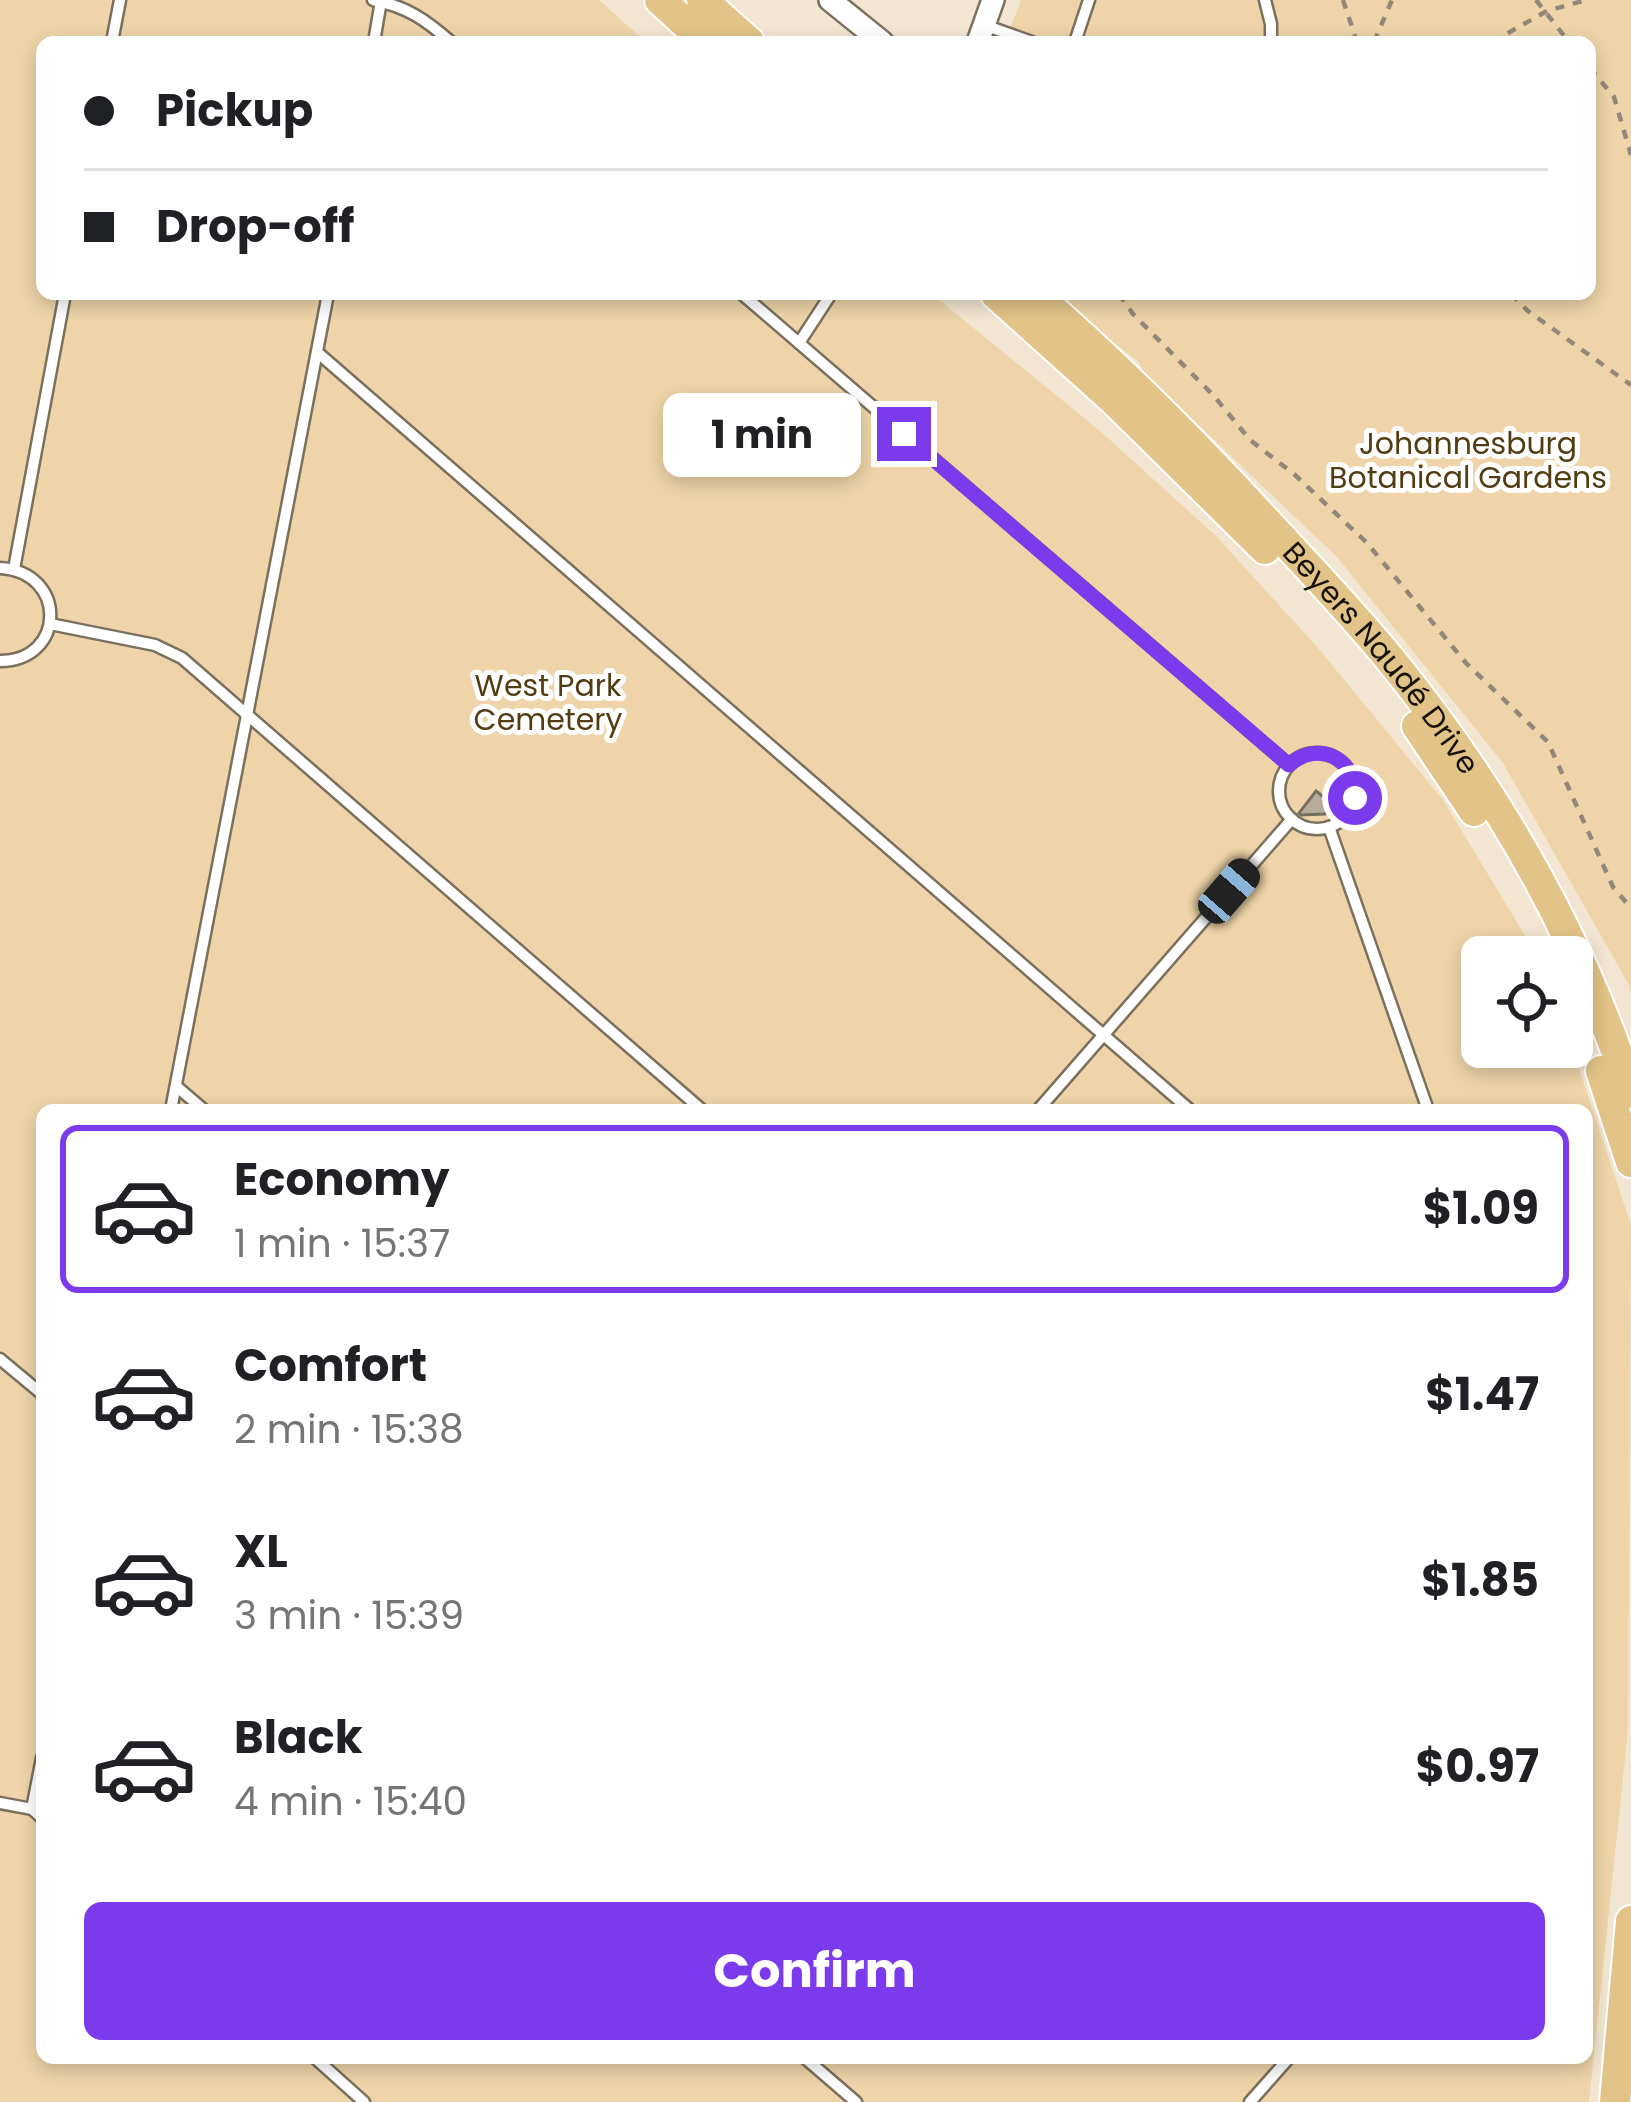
<!DOCTYPE html>
<meta charset="utf-8">
<style>
body{margin:0;font-family:Poppins,sans-serif;background:#f2f2f2;color:#202124;height:100vh;display:flex;flex-direction:column;font-size:45px;white-space:nowrap}
*{box-sizing:border-box;margin:0}
p{font-size:39px;color:#757577}
.icon{flex:none;width:66px;height:66px;fill:none;stroke:currentColor;stroke-width:2;stroke-linecap:round;stroke-linejoin:round}
.map{position:relative;flex:1;overflow:hidden}
.details{position:absolute;left:36px;top:1104px;width:1557px;height:960px;display:flex;flex-direction:column;background:#fff;border-radius:18px;box-shadow:0 6px 18px #0003}
.details>*{flex:none}
.banner{position:absolute;left:36px;top:36px;width:1560px;height:264px;border-radius:18px;box-shadow:0 6px 18px #0003;display:grid;align-content:center;height:264px;padding:0 48px;background:#fff}
.tools{position:absolute;left:1461px;top:936px;display:grid;gap:24px}
.tools a{display:grid;place-items:center;width:132px;height:132px;border-radius:18px;background:#fff;box-shadow:0 6px 18px #0003;font-size:60px}
.end{position:absolute;width:54px;height:54px;margin:-27px;border:15px solid #7c3aed;background:#fff;box-shadow:0 0 0 6px #fff}
.from{border-radius:50%}
.bubble{position:absolute;height:84px;border-radius:18px;background:#fff;box-shadow:0 6px 18px #0003;font-size:39px;font-weight:700;line-height:84px;text-align:center}
.car{position:absolute;width:36px;height:72px;margin:-36px -18px;border-radius:15px;box-shadow:0 0 9px 3px #0007;background:linear-gradient(#222 24%,#8ab4d8 0 40%,#222 0 76%,#8ab4d8 0 86%,#222 0)}
.banner b{display:flex;align-items:center;gap:42px;height:114px;font-size:45px}
.banner b+b{border-top:3px solid #e0e0e0}
.banner i{width:30px;height:30px;background:#202124}
ul{padding:21px 0 0;list-style:none}
li{display:flex;align-items:center;gap:36px;height:168px;margin:0 24px 18px;padding:0 24px;border:6px solid transparent;border-radius:18px}
li div{flex:1}
li b{display:block;font-size:45px}
li em{font-style:normal;font-weight:700}
li.current{border-color:#7c3aed}
li>.icon{width:108px;height:108px;stroke-width:1.5}
.cta{display:flex;gap:24px;margin-top:auto;padding:24px 48px}
.cta a{flex:1;height:138px;border-radius:18px;background:#7c3aed;color:#fff;font-size:48px;font-weight:700;line-height:138px;text-align:center}
.map>svg:first-child{display:block}
.green{fill:#eed4a8;fill-rule:evenodd}
.building{fill:#b7ac99;stroke:#786e5c;stroke-width:3}
.lines{fill:none;stroke-linecap:round;stroke-linejoin:round}
.service-casing{stroke:#7b705e;stroke-width:15}
.minor-casing{stroke:#7b705e;stroke-width:26}
.primary-casing{stroke:#fff;stroke-width:34}
.path{stroke:#91887a;stroke-width:4.5;stroke-dasharray:9 9;stroke-linecap:butt}
.service{stroke:#fff;stroke-width:10}
.minor{stroke:#fff;stroke-width:21}
.primary{stroke:#e2c488;stroke-width:30}
.route{stroke:#7c3aed;stroke-width:15}
.labels{text-anchor:middle;dominant-baseline:central;stroke-width:10;stroke-linejoin:round;paint-order:stroke}
.park-label{font-size:30px;fill:#523c12;stroke:#fff}
.street-label{font-size:30px;fill:#16120b;stroke:#fff}
</style>
<div class="map">
<svg width="1631" height="2102" viewBox="0 0 1631 2102">
<rect width="100%" height="100%" fill="#f2e6d2"/>
<!-- green -->
<g class="green">
<path d="M0 0H599L646 42H42V294H932L1100 431 1216 536 1318 648 1443 800 1538 957H1482V1047H1572L1631 1225 1628 1730 1589 2102H0ZM42 1110H1587V2058H42Z"/>
<polygon points="1021,0 1631,0 1631,994 1629,985 1503,763 1337,557 1144,373 1139,362 1050,294 1590,294 1590,42 1005,42"/>
</g>
<!-- building -->
<polygon class="building" points="1316,791 1333,804 1325,814 1301,815 1299,813"/>
<g class="lines">
<!-- service casing -->
<g class="service-casing">
<g id="service">
<path d="M373 0C406 6 426 20 451 42"/>
<polyline points="1265,0 1271,24 1271,42"/>
<polyline points="984,25 1032,42"/>
<polyline points="112,42 120,0"/>
<polyline points="374,42 381,1"/>
<polyline points="1075,42 1089,0"/>
<polyline points="742,294 1289,765"/>
<polyline points="799,343 831,294"/>
<polyline points="317,352 1190,1110"/>
<path d="M0 568C68 572 66 661 0 661"/>
<polyline points="14,569 65,294"/>
<polyline points="50,624 155,645 182,658 702,1110"/>
<circle cx="1317" cy="791" r="38"/>
<polyline points="1329,827 1428,1110"/>
<polyline points="176,1086 204,1110"/>
<polyline points="171,1110 328,294"/>
<polyline points="1038,1110 1292,819"/>
<polyline points="0,1359 42,1394"/>
<polyline points="0,1803 32,1809 42,1818"/>
<polyline points="32,1809 42,1758"/>
<polyline points="315,2058 364,2102"/>
<polyline points="805,2058 856,2102"/>
<polyline points="1250,2102 1289,2058"/>
</g>
</g>
<!-- minor casing -->
<g class="minor-casing">
<g id="minor">
<polyline points="830,0 882,42"/>
<polyline points="978,42 993,0"/>
</g>
</g>
<!-- primary casing -->
<g class="primary-casing">
<g id="primary">
<polyline points="660,0 706,42"/>
<polyline points="702,0 749,42"/>
<polyline points="996,294 1115,401 1265,549"/>
<path id="s1" d="M1034 294C1119 367 1198 447 1274 530 1313 572 1353 614 1389 658 1495 788 1579 934 1631 1093"/>
<polyline points="1417,726 1474,811"/>
<polyline points="1601,1071 1631,1162"/>
<polyline points="1615,2102 1631,1921"/>
</g>
</g>
<!-- path -->
<g class="path">
<polyline points="1343,0 1357,42"/>
<polyline points="1536,0 1569,42"/>
<polyline points="1374,42 1392,0"/>
<polyline points="1492,42 1547,11 1586,0"/>
<polyline points="1590,68 1614,97 1631,155"/>
<polyline points="1119,294 1133,314 1214,396 1250,440 1294,474 1367,543 1466,663 1548,742 1613,887 1631,908"/>
<polyline points="1511,294 1528,311 1631,385"/>
</g>
<!-- service -->
<use href="#service" class="service"/>
<!-- minor -->
<use href="#minor" class="minor"/>
<!-- primary -->
<use href="#primary" class="primary"/>
</g>
<g class="lines">
<!-- route -->
<path class="route" d="M904 434 1289 765C1319 739 1357 759 1355 798"/>
</g>
<g class="labels">
<!-- park labels -->
<g class="park-label">
<text x="1468" y="443">Johannesburg<tspan x="1468" dy="34">Botanical Gardens</tspan></text>
<text x="548" y="685">West Park<tspan x="548" dy="34">Cemetery</tspan></text>
</g>
<!-- street labels -->
<g class="street-label">
<text stroke="none"><textPath href="#s1" startOffset="504">Beyers Naudé Drive</textPath></text>
</g>
</g>
</svg>
<div class="tools">
<a><svg class="icon" aria-label="locate" viewBox="0 0 24 24"><circle cx="12" cy="12" r="6"/><path d="M12 2v4M12 18v4M2 12h4M18 12h4"/></svg></a>
</div>
<i class="end from" style="left:1355px;top:798px"></i>
<i class="end" style="left:904px;top:434px"></i>
<div class="bubble" style="left:663px;top:393px;width:198px">1 min</div>
<i class="car" style="left:1229px;top:891px;rotate:41deg"></i>
<div class="banner">
<b><i class="from"></i>Pickup</b>
<b><i></i>Drop-off</b>
</div>
<section class="details">
<ul>
<li class="current"><svg class="icon" aria-label="car" viewBox="0 0 24 24"><path d="M5 17H2v-5l4-1 3-4h7l3 4 3 1v5h-3M9 17h6M6 11h13"/><circle cx="7" cy="17" r="2"/><circle cx="17" cy="17" r="2"/></svg><div><b>Economy</b><p>1 min · 15:37</p></div><em>$1.09</em></li>
<li><svg class="icon" aria-label="car" viewBox="0 0 24 24"><path d="M5 17H2v-5l4-1 3-4h7l3 4 3 1v5h-3M9 17h6M6 11h13"/><circle cx="7" cy="17" r="2"/><circle cx="17" cy="17" r="2"/></svg><div><b>Comfort</b><p>2 min · 15:38</p></div><em>$1.47</em></li>
<li><svg class="icon" aria-label="car" viewBox="0 0 24 24"><path d="M5 17H2v-5l4-1 3-4h7l3 4 3 1v5h-3M9 17h6M6 11h13"/><circle cx="7" cy="17" r="2"/><circle cx="17" cy="17" r="2"/></svg><div><b>XL</b><p>3 min · 15:39</p></div><em>$1.85</em></li>
<li><svg class="icon" aria-label="car" viewBox="0 0 24 24"><path d="M5 17H2v-5l4-1 3-4h7l3 4 3 1v5h-3M9 17h6M6 11h13"/><circle cx="7" cy="17" r="2"/><circle cx="17" cy="17" r="2"/></svg><div><b>Black</b><p>4 min · 15:40</p></div><em>$0.97</em></li>
</ul>
<div class="cta"><a>Confirm</a></div>
</section>
</div>
